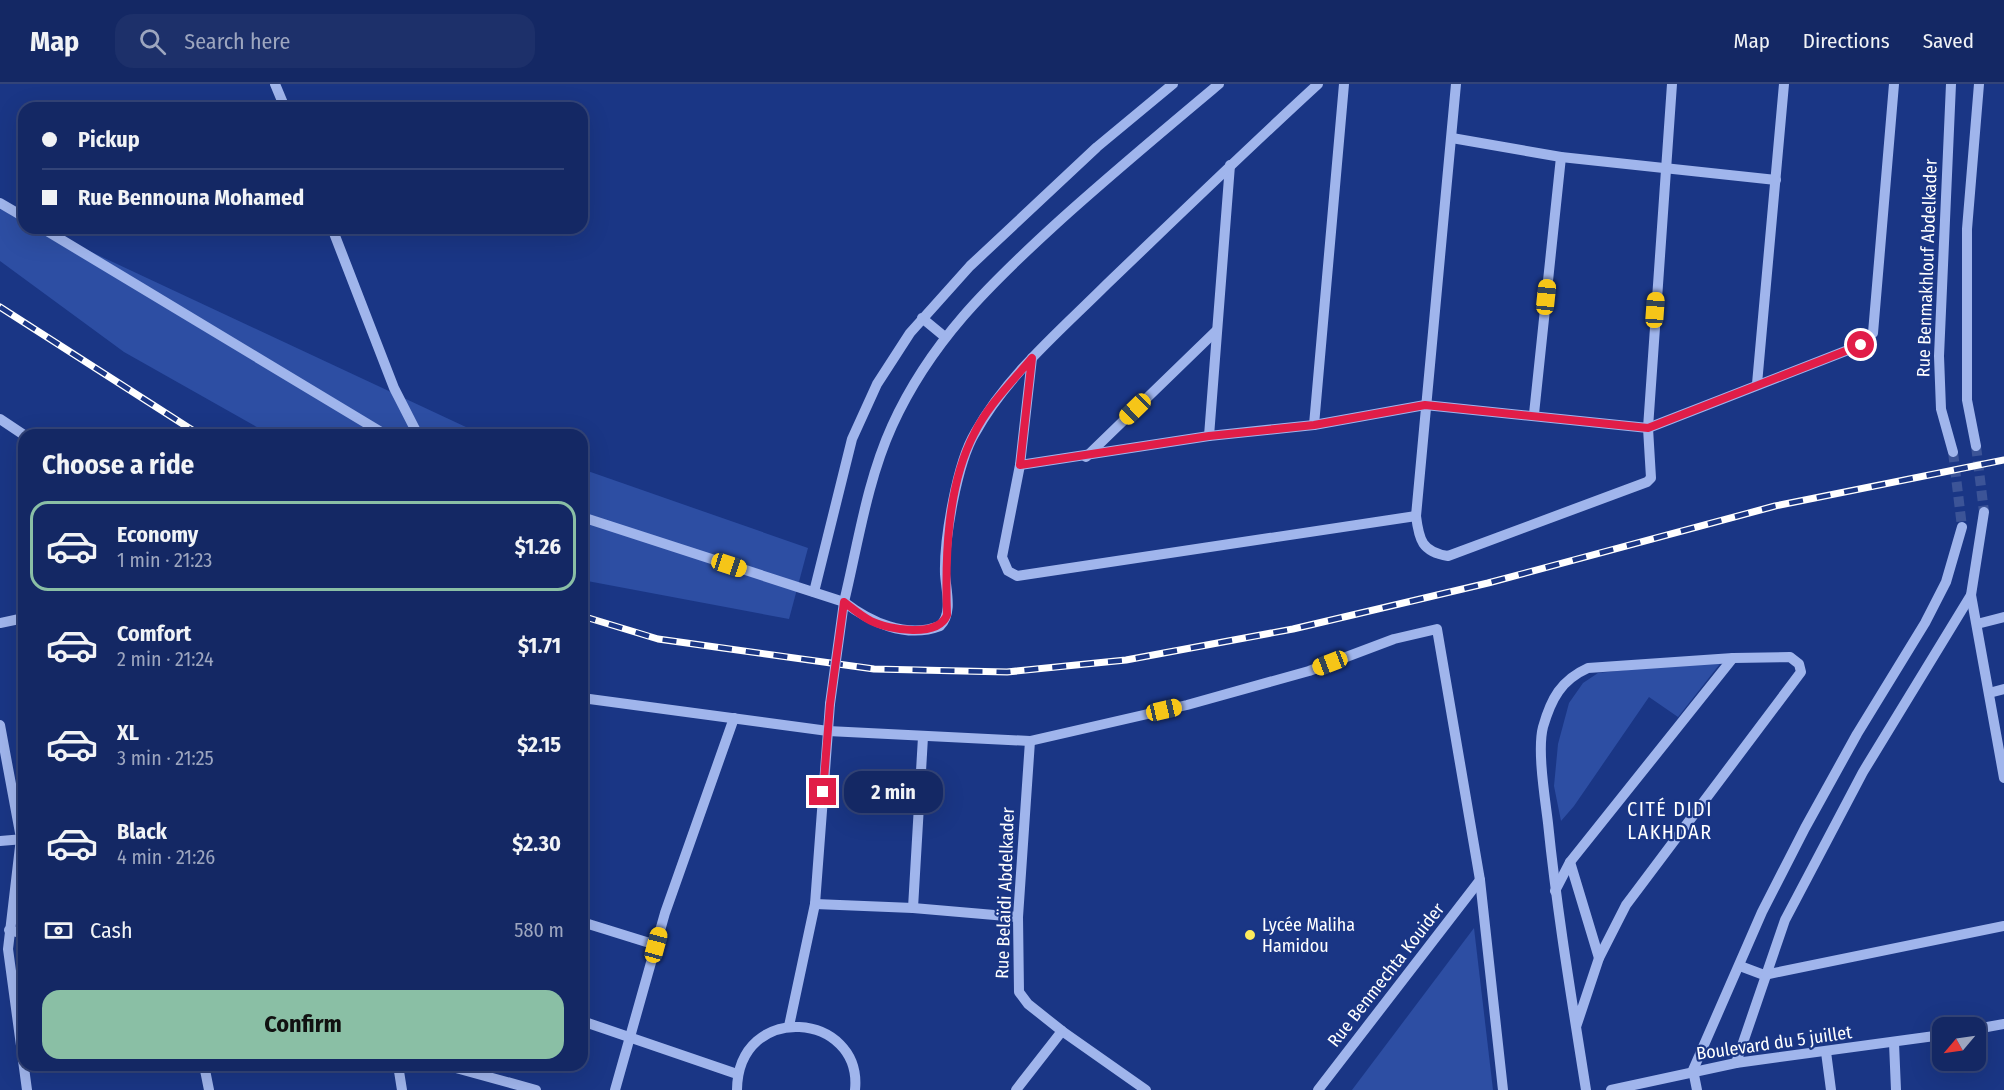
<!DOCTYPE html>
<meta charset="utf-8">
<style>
body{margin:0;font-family:"Fira Sans Condensed",sans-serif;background:#1d306a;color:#f1f3f6;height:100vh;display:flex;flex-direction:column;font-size:22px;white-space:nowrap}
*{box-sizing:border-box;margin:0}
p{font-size:20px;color:#9da6bf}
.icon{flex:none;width:33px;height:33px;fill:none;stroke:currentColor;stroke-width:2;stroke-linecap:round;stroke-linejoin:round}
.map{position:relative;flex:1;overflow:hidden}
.side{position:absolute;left:18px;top:345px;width:570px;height:642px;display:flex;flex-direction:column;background:#142864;border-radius:18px;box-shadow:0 6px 24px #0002,0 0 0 2px #334478}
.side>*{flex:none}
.hud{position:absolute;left:18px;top:18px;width:570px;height:132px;border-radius:18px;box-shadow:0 6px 24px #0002,0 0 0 2px #334478;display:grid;align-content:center;height:132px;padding:0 24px;background:#142864}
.needle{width:39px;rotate:241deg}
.fabs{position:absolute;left:1932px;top:933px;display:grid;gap:12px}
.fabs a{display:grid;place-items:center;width:54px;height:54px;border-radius:12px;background:#142864;box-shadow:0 6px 24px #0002,0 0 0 2px #334478;font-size:30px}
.end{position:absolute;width:27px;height:27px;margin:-14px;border:8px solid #e11d48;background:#fff;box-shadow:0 0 0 3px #fff}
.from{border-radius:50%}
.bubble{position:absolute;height:42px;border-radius:18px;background:#142864;box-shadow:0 6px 24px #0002,0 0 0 2px #334478;font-size:20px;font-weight:700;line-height:42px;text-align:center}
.car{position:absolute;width:18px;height:36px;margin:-18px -9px;border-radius:8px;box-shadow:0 0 4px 2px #0007;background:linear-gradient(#f5c518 24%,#345 0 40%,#f5c518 0 76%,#345 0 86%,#f5c518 0)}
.hud b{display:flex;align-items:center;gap:21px;height:57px;font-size:22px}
.hud b+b{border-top:2px solid #334478}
.hud i{width:15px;height:15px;background:#f1f3f6}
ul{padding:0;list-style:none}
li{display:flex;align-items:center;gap:18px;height:90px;margin:0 12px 9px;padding:0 12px;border:3px solid transparent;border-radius:18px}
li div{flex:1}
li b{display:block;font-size:22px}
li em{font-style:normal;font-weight:700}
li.current{border-color:#8abfa5}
li>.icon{width:54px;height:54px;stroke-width:1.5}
h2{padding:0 24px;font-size:27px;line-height:72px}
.pay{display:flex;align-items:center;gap:15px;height:66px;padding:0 24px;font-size:22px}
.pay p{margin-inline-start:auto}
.button{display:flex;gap:12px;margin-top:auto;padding:12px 24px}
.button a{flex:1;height:69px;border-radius:18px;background:#8abfa5;color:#111;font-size:24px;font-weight:700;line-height:69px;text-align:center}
header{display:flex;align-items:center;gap:36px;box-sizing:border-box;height:84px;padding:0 30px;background:#142864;border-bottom:2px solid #334478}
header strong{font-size:28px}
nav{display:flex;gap:33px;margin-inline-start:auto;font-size:21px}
.search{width:420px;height:54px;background:#1d306a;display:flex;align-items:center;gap:15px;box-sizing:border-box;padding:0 21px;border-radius:18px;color:#9da6bf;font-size:22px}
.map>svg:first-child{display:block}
.green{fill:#2d4ea3}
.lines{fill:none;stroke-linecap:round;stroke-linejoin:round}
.minor-tunnel{stroke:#3c5497;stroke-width:10;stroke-dasharray:10 5;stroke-linecap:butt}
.minor{stroke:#a0b5ec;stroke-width:10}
.rail-casing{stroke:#fff;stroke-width:7}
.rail{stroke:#1a3685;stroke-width:4.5;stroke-dasharray:14;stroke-linecap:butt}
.minor-bridge{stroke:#a0b5ec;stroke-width:10}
.route{stroke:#e11d48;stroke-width:8}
.poi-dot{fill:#feeb5c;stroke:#1a3685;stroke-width:2}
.labels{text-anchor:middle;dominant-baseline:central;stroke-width:4.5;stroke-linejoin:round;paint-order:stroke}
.street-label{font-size:18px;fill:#fff;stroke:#1a3685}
.poi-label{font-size:18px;fill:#fff;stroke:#1a3685;text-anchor:start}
.neighbourhood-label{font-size:20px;letter-spacing:1.5px;fill:#fff;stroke:#1a3685}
</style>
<header>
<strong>Map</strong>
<div class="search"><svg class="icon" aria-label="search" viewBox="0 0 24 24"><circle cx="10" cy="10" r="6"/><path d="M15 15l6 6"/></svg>Search here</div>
<nav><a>Map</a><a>Directions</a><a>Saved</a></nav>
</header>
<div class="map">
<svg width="2004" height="1006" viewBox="0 0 2004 1006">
<rect width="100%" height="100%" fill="#1a3685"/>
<!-- green -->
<g class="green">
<polygon points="0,125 24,136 24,144 40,144 483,351 271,351 124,268 0,177"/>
<polygon points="582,385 808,464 789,535 582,496"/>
<polygon points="1723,576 1678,633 1649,613 1574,722 1561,737 1554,702 1558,660 1569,619 1583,599 1598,589"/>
<polygon points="1474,844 1493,1006 1352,1006"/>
</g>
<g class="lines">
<!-- minor-tunnel -->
<g class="minor-tunnel">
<polyline points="1976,362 1984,428"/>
<polyline points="1953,368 1962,443"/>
</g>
<!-- minor -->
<g class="minor">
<polyline points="275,0 285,24"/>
<path d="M1456 0 1416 432C1419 456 1422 468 1448 472L1647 398 1651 394 1648 344 1672 0"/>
<polyline points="1951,0 1939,272 1941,325 1953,368"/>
<polyline points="1452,54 1561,73 1776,96"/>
<polyline points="0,119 24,133"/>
<polyline points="42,144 386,351"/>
<polyline points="332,144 394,304 418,351"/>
<polyline points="922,234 945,253"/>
<polyline points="1032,274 1020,381 1002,473 1008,487 1017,492 1416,432"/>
<polyline points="1757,300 1784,0"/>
<polyline points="1534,330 1561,73"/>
<polyline points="0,335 24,351"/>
<polyline points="1314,341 1344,0"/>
<polyline points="1209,352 1230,81"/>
<polyline points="1976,362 1967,316 1967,145 1979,0"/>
<polyline points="1086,373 1217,246"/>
<polyline points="1020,381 1209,352 1314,341 1425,321 1648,344 1861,261 1873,249 1894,0"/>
<path d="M582 433 844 518C870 538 906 555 940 542 953 530 946 506 945 490 944 455 957 379 975 349 1007 291 1061 246 1107 200 1177 133 1246 66 1318 0"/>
<polyline points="814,508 852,355 877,300 910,249 970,182 1097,63 1173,0"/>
<polyline points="1971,511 2004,694"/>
<path d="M844 518C858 460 867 397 892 342 930 258 989 201 1057 139 1110 91 1164 46 1219 0"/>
<polyline points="0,539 24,534"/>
<polyline points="1977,540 2004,533"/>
<polyline points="1989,609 2004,605"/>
<polyline points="582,614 828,647 1030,657 1187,621 1309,587 1394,555 1437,545 1480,796 1503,1006"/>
<polyline points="0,641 21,754 8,865 27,1006"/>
<polyline points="1030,657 1018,833 1019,908 1028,920 1062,947 1146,1006"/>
<polyline points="0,757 24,755"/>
<polyline points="1570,778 1599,874"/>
<polyline points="1555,807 1570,778 1733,574"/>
<polyline points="815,820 913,824 1018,833"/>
<polyline points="913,824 923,653"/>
<polyline points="582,838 656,861"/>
<polyline points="9,846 24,850"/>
<polyline points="1740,882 1764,891 2004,842"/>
<polyline points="582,937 737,990"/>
<polyline points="789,942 815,820 830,620"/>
<path d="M1576 943 1599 874 1626 821 1801 588 1799 580 1790 573 1733 574 1588 584C1561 596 1551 615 1543 643 1537 666 1545 714 1548 739 1557 828 1572 917 1586 1006"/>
<polyline points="1976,945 2004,940"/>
<polyline points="1894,959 1896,1006"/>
<polyline points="1826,968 1831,1006"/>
<polyline points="1736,979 1785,836 1863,688 1971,511 1984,428"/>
<polyline points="204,981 209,1006"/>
<polyline points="398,981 402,1006"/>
<polyline points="445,981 536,1006"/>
<polyline points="615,1006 665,829 734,634"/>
<path d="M737 1006C738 916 863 928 855 1006"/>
<polyline points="1016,1006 1062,947"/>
<polyline points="1318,1006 1480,796"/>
<polyline points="1611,1006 1736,979 1942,951"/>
<polyline points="1697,1006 1693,986 1762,828 1805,744 1857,650 1925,539 1946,498 1962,443"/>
</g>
<!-- rail casing -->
<g class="rail-casing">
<g id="rail">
<polyline points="0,223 200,351"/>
<polyline points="582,532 658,555 874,585 1007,588 1126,576 1293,545 1488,499 1775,422 2004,376"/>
</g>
</g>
<!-- rail -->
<use href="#rail" class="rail"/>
<!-- minor-bridge -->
<polyline class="minor-bridge" points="830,620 844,518"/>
</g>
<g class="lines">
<!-- route -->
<path class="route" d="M823 708 830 620 844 518C852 524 861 532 871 537 889 546 938 554 947 531 945 474 947 402 974 350 988 321 1012 298 1032 274L1020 381 1209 352 1314 341 1425 321 1648 344 1861 261"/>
</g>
<!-- markers -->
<circle class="poi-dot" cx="1250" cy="851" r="6"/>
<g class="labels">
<!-- street labels -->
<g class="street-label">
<text transform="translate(1927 184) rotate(-88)">Rue Benmakhlouf Abdelkader</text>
<text transform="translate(1005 809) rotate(-88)">Rue Belaïdi Abdelkader</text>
<text transform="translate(1386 891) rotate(-52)">Rue Benmechta Kouider</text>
<text transform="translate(1774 959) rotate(-8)">Boulevard du 5 juillet</text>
</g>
<!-- poi labels -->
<g class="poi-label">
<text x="1262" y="841">Lycée Maliha<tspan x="1262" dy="21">Hamidou</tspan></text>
</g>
<!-- neighbourhood labels -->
<g class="neighbourhood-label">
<text x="1670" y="725">CITÉ DIDI<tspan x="1670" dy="23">LAKHDAR</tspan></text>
</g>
</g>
</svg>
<div class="fabs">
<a><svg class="needle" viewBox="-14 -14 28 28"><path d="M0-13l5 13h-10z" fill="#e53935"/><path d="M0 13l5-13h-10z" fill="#9da6bf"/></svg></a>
</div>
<i class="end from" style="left:1861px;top:261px"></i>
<i class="end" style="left:823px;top:708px"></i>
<div class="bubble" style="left:844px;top:687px;width:99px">2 min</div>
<i class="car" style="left:1546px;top:213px;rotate:6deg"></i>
<i class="car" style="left:1655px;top:226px;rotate:4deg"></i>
<i class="car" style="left:1135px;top:325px;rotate:226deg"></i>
<i class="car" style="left:729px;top:481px;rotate:108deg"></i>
<i class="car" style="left:1330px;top:579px;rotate:249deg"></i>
<i class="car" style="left:1164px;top:626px;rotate:77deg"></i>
<i class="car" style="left:656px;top:861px;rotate:15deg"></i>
<div class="hud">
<b><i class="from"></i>Pickup</b>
<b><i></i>Rue Bennouna Mohamed</b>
</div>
<section class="side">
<h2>Choose a ride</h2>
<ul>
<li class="current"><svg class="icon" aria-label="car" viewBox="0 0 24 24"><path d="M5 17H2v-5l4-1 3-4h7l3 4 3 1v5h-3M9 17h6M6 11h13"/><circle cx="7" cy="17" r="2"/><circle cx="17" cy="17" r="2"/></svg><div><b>Economy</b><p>1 min · 21:23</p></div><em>$1.26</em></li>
<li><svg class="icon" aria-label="car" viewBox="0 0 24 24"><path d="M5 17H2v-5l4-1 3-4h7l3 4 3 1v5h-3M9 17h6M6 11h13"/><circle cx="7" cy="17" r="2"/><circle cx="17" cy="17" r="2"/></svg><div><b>Comfort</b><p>2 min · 21:24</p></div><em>$1.71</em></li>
<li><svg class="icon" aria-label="car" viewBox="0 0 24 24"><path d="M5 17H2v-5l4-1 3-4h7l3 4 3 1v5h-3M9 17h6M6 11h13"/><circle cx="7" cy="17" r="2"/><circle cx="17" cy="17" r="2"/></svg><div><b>XL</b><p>3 min · 21:25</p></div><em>$2.15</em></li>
<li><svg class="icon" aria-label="car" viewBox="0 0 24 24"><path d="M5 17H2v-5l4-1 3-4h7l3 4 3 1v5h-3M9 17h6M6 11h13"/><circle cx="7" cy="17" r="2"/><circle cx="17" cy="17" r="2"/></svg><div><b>Black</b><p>4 min · 21:26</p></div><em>$2.30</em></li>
</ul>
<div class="pay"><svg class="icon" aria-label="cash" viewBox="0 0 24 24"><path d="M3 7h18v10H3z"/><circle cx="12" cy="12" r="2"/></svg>Cash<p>580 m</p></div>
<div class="button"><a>Confirm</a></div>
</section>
</div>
